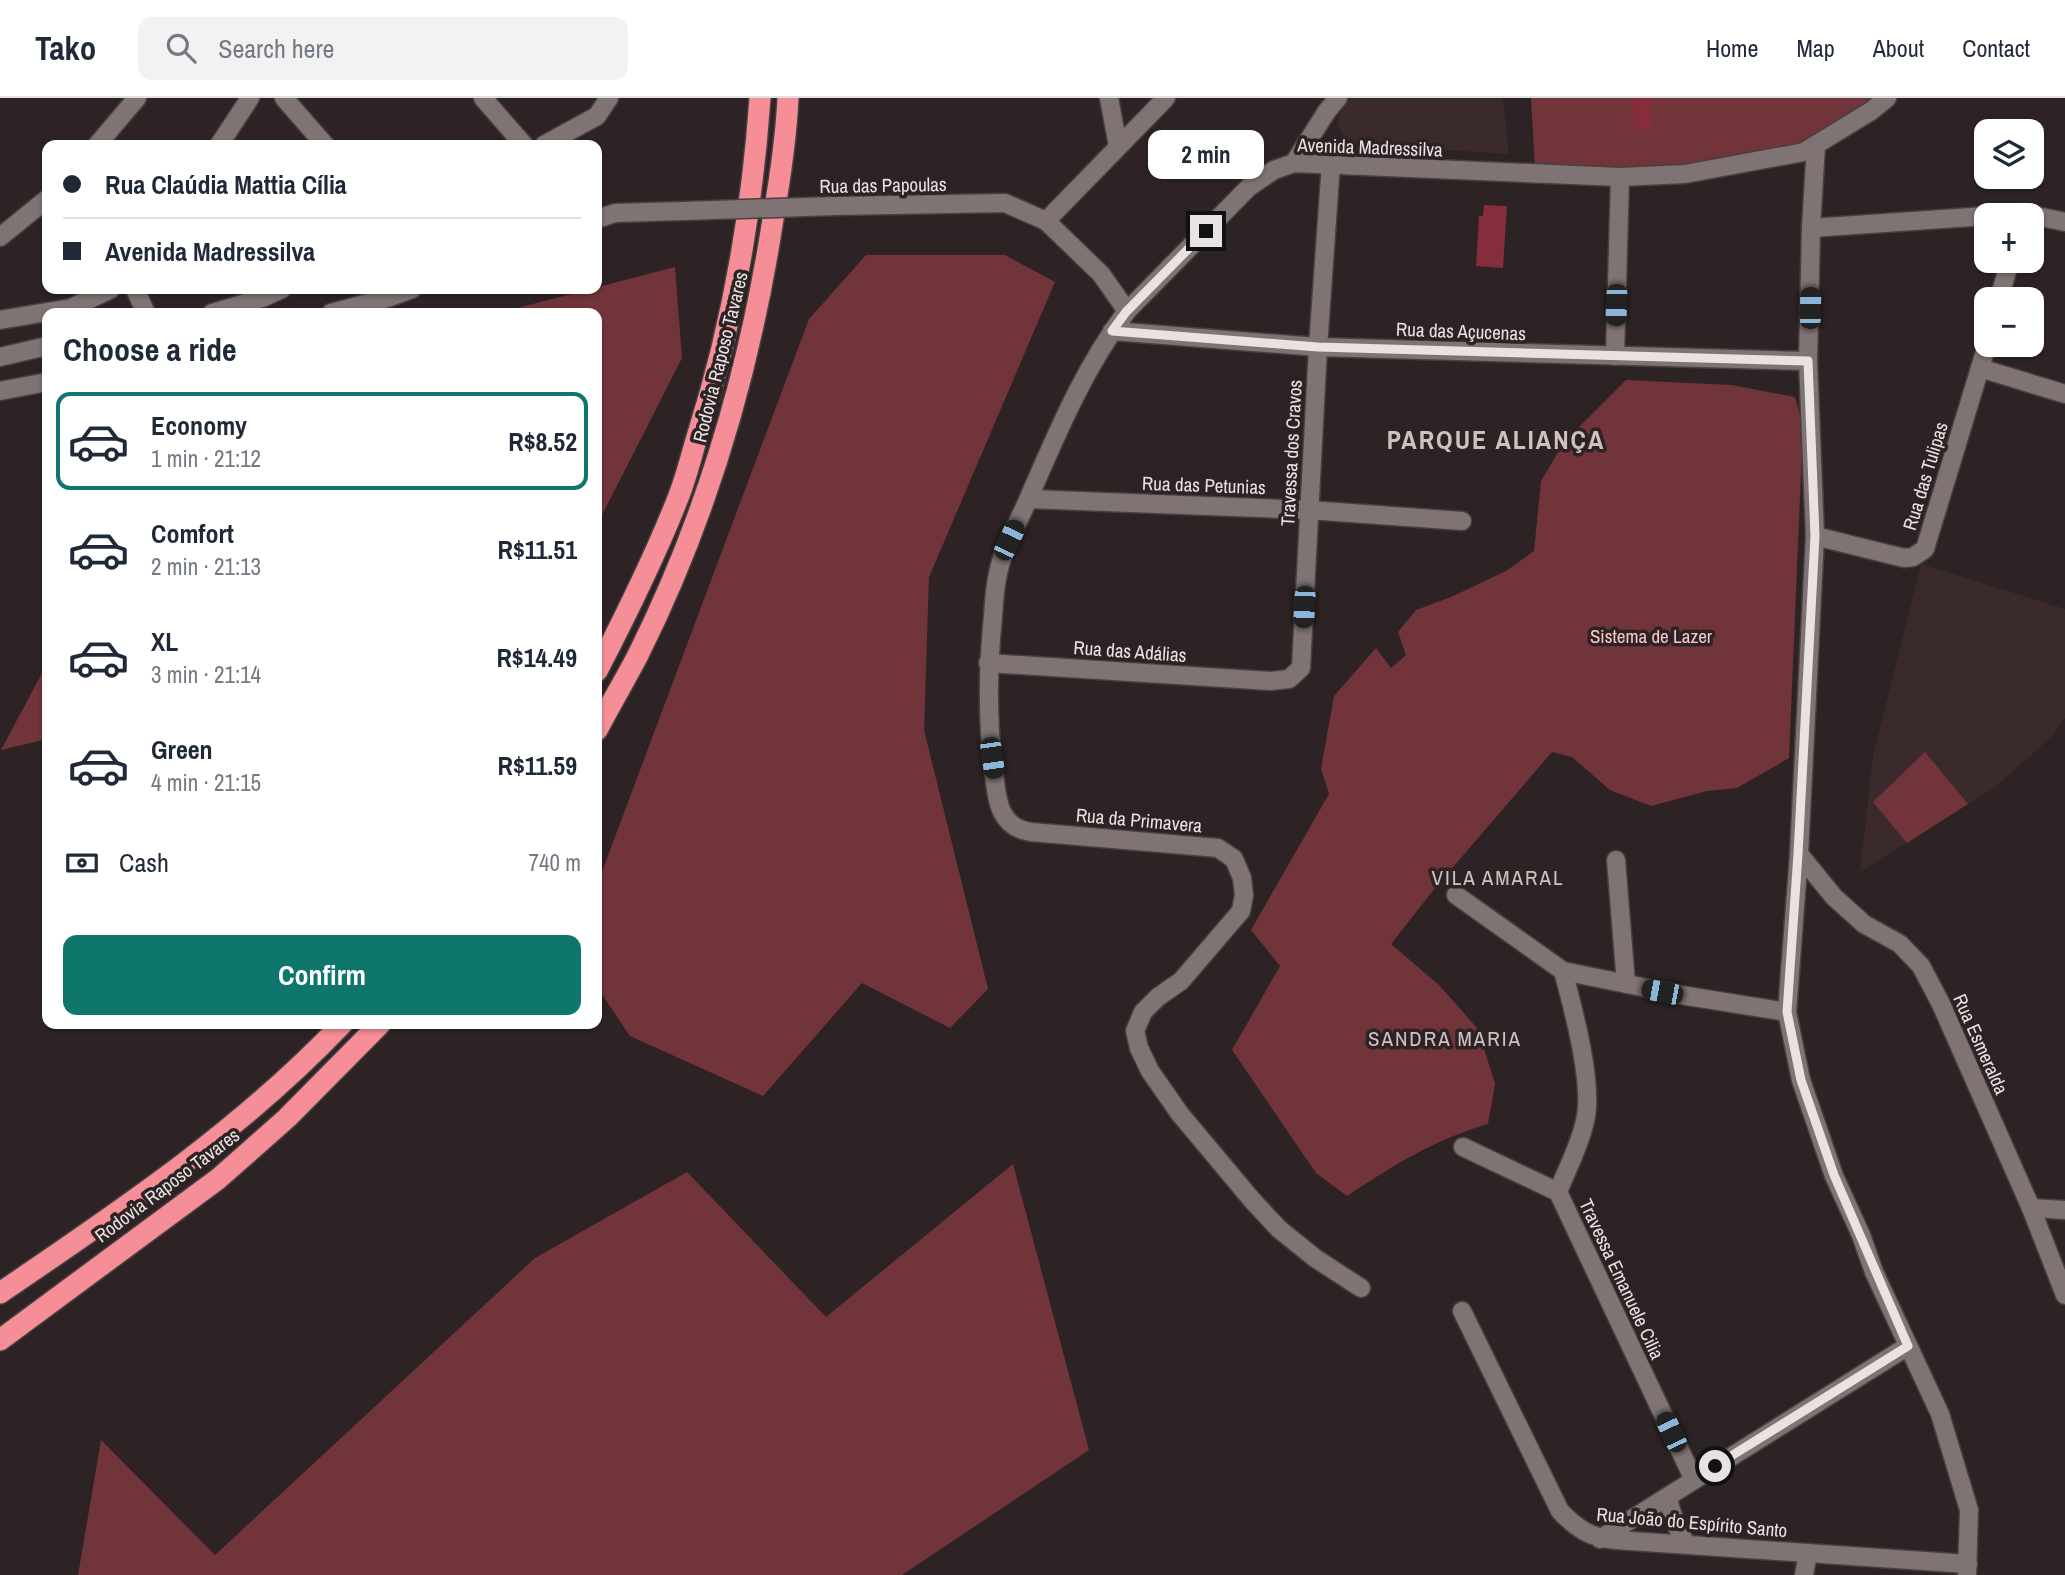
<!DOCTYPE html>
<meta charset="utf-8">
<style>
body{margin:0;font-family:"Archivo Narrow",sans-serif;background:#f2f2f3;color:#1f2937;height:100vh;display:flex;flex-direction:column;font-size:26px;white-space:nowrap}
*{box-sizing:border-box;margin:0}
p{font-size:23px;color:#747a83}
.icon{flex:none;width:38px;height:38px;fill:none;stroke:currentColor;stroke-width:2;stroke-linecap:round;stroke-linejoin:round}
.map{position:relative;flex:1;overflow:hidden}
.sheet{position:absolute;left:42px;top:210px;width:560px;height:721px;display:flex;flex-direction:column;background:#fff;border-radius:14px;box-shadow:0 2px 5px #0004}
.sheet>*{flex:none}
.guide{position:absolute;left:42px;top:42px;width:560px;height:154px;border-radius:14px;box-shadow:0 2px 5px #0004;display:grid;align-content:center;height:154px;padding:0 21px;background:#fff}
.buttons{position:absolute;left:1974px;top:21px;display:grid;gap:14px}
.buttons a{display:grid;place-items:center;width:70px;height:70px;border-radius:14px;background:#fff;box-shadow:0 2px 5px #0004;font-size:35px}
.end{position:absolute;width:32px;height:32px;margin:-16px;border:9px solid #e9e2e2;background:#111;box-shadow:0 0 0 4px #111}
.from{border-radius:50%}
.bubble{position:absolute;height:49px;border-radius:14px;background:#fff;box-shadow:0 2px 5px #0004;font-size:23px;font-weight:800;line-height:49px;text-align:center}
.car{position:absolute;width:21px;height:42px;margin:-21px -10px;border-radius:9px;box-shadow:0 0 5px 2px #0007;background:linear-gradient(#222 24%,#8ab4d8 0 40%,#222 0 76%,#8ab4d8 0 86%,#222 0)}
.guide b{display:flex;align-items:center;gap:24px;height:66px;font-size:26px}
.guide b+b{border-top:2px solid #e0e1e3}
.guide i{width:18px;height:18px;background:#1f2937}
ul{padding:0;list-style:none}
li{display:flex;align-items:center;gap:21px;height:98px;margin:0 14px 10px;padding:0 7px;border:4px solid transparent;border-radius:14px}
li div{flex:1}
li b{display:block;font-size:26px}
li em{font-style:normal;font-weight:800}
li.current{border-color:#0f766e}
li>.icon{width:63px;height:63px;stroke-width:1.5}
h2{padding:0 21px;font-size:32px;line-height:84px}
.pay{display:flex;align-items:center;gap:18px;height:77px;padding:0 21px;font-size:26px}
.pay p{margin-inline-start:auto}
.cta{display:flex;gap:14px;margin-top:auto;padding:14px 21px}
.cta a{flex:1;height:80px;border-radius:14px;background:#0f766e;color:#fff;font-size:28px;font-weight:800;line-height:80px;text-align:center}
header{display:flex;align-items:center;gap:42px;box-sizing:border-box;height:98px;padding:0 35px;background:#fff;border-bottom:2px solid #e0e1e3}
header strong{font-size:33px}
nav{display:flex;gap:38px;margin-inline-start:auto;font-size:24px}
.search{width:490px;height:63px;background:#f2f2f3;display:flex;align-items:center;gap:18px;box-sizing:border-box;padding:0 24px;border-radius:14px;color:#747a83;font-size:26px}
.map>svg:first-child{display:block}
.built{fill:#3b2a2b}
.green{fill:#71343b}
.building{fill:#862d3b}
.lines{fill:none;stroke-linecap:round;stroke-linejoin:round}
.minor-casing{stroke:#484040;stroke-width:21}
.highway-casing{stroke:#484040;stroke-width:24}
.minor{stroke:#7f7373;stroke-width:18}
.highway{stroke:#f58e97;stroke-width:21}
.minor-bridge-casing{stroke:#484040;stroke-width:21;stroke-linecap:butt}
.minor-bridge{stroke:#7f7373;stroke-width:18}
.route{stroke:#e9e2e2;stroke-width:9}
.labels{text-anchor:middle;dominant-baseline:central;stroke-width:7;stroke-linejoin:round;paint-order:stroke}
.street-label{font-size:19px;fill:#e9e2e2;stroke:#2d2324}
.park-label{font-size:19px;fill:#fac5c8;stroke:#2d2324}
.neighbourhood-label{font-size:21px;letter-spacing:2px;fill:#cfc1c2;stroke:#2d2324}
.district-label{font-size:26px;font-weight:bold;letter-spacing:2px;fill:#cfc1c2;stroke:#2d2324}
</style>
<header>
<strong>Tako</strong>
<div class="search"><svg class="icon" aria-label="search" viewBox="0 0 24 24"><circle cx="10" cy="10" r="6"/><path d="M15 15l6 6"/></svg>Search here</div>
<nav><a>Home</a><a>Map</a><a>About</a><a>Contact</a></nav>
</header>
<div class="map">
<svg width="2065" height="1477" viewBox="0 0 2065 1477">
<rect width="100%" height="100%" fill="#2d2324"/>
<!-- built -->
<g class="built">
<polygon points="1349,0 1503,0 1509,56 1367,47 1355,44 1341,36 1338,23 1342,9"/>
<polygon points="1921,466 2065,511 2065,620 2050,640 1994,690 1860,774 1873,657"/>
</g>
<!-- green -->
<g class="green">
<polygon points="1531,0 1879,0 1804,49 1656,73 1535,69"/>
<polygon points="866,157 1005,157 1055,184 929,479 924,632 988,891 950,930 862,885 763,998 630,938 597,889 597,787 809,221"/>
<polygon points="675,169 682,260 597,427 597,215 498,215"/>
<path d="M1626 282 1732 287 1795 299 1803 328 1789 660 1737 690 1707 693 1651 708 1610 692 1572 659 1552 654 1435 790 1391 846 1439 887 1478 931 1495 986 1488 1026C1433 1042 1394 1067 1347 1098L1316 1075 1232 952 1280 868 1251 832 1329 696 1321 671 1334 598 1376 550 1391 570 1406 557 1398 534 1416 512 1451 499 1506 473 1534 453 1541 383 1565 343Z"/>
<polygon points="47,566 47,641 1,652"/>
<polygon points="1925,654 1968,706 1907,745 1873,704"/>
<polygon points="1013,1066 1089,1352 902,1477 78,1477 101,1342 215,1457 535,1160 687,1074 826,1219"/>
</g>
<!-- building -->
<g class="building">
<polygon points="1632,0 1650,0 1651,31 1634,32"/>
<polygon points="1484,107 1507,108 1503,170 1476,168 1479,118 1483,118"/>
</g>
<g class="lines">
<!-- minor casing -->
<g class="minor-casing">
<g id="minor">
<polyline points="284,0 325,47"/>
<polyline points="483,0 524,47"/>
<polyline points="1109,0 1118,48"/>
<polyline points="97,47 137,0"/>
<polyline points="219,47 250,0"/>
<polyline points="544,47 597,18 609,0"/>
<polyline points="1816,47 1811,130 1808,263 1815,438 1799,756 1787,914 1801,982 1834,1078 1861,1137 1874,1174 1940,1316 1969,1412 1967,1477"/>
<polyline points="1294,65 1327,13 1338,0"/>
<polyline points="834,108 1005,105 1046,123 1101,176 1127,213"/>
<polyline points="1991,117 2023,115 2065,124"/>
<polyline points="597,121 615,115 684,113"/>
<polyline points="1046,123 1166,0"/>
<polyline points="1811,130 1986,118"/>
<polyline points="0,139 47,101"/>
<polyline points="135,191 146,215"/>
<polyline points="1999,201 2010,163"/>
<polyline points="212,215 262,200 282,191"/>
<polyline points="331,215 387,200 412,191"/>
<polyline points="0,222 71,210 111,191"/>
<polyline points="1112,233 1318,249 1808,263"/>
<polyline points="1615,258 1620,79"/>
<polyline points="0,259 47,248"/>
<polyline points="1980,270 2065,296"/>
<polyline points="0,293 47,284"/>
<polyline points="1029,401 1309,412 1462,423"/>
<polyline points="1815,438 1904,460 1913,459 1925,451 1987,247"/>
<polyline points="988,565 1270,583 1289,581 1301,570 1318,249 1331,65"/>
<polyline points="1799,756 1834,799 1864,826 1900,846 1921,868 1941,906 2031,1110 2065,1197"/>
<polyline points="1616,762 1626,886"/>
<path d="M1456 797 1563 873C1573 910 1594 987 1585 1023 1580 1047 1567 1071 1558 1094"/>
<polyline points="1563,873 1681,897 1787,914"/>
<polyline points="1463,1049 1558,1094 1694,1382"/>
<polyline points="2031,1110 2065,1112"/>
<path d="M1361 1190 1315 1160 1279 1131 1252 1102 1180 1016 1150 973 1139 950 1135 933 1143 914 1158 899 1181 883 1241 813 1244 797 1242 780 1234 761 1218 750 1031 734C996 729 997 697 993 667 987 618 988 568 993 518 994 503 995 486 999 471 1005 445 1020 422 1030 397 1058 333 1084 270 1127 213L1249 89 1274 72 1294 65 1620 79 1685 76 1804 54 1871 13 1887 0"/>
<path d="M1462 1213 1560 1413C1577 1431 1591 1440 1616 1442L1968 1466"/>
<polyline points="1667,1399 1676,1427 1686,1446"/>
<polyline points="1600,1441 1908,1248"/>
<polyline points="1804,1477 1808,1455"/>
</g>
</g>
<!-- highway casing -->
<g class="highway-casing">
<g id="highway">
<path d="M597 573C626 517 655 459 678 400 686 380 691 359 697 339 732 229 752 115 760 0"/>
<path d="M597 632C610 607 625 582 638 557 706 421 750 271 773 121 780 81 786 41 788 0"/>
<path d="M0 1195C122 1112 240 1033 342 926"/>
<polyline points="0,1242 218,1081 287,1020 380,926"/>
</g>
</g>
<!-- minor -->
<use href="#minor" class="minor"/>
<!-- highway -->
<use href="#highway" class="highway"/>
<!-- minor-bridge casing -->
<g class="minor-bridge-casing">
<polyline id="minor-bridge" points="684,113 834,108"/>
</g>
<!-- minor-bridge -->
<use href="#minor-bridge" class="minor-bridge"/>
</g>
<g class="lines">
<!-- route -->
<polyline class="route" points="1206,133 1126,214 1112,233 1318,249 1808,263 1815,438 1798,756 1787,914 1801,982 1834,1077 1908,1248 1715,1368"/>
</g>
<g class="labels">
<!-- street labels -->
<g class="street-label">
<text transform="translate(1370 49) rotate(2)">Avenida Madressilva</text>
<text transform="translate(883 87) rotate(-1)">Rua das Papoulas</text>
<text transform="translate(1461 233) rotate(2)">Rua das Açucenas</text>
<text transform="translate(720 259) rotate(-76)">Rodovia Raposo Tavares</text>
<text transform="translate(1291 355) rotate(-87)">Travessa dos Cravos</text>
<text transform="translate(1925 378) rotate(-73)">Rua das Tulipas</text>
<text transform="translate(1204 387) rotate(2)">Rua das Petunias</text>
<text transform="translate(1130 553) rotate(4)">Rua das Adálias</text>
<text transform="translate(1139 722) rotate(5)">Rua da Primavera</text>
<text transform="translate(1981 946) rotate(66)">Rua Esmeralda</text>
<text transform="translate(167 1087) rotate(-37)">Rodovia Raposo Tavares</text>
<text transform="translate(1622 1181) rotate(65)">Travessa Emanuele Cilia</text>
<text transform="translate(1692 1424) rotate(5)">Rua João do Espírito Santo</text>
</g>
<!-- park labels -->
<g class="park-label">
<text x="1651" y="538">Sistema de Lazer</text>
</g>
<!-- neighbourhood labels -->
<g class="neighbourhood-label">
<text x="1498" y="779">VILA AMARAL</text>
<text x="1445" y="940">SANDRA MARIA</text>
</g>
<!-- district labels -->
<g class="district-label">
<text x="1496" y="341">PARQUE ALIANÇA</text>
</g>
</g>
</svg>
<div class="buttons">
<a><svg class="icon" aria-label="layers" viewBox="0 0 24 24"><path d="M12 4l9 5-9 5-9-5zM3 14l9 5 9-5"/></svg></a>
<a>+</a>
<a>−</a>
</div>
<i class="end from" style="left:1715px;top:1368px"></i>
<i class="end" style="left:1206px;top:133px"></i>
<div class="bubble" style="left:1148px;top:32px;width:116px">2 min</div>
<i class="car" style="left:1616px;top:207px;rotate:182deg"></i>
<i class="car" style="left:1810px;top:210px;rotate:1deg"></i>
<i class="car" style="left:1009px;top:442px;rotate:25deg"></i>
<i class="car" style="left:1304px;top:509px;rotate:183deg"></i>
<i class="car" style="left:992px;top:660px;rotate:172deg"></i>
<i class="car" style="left:1662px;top:894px;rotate:281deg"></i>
<i class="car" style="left:1671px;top:1334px;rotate:335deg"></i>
<div class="guide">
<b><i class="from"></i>Rua Claúdia Mattia Cília</b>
<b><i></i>Avenida Madressilva</b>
</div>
<section class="sheet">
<h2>Choose a ride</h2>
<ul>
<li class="current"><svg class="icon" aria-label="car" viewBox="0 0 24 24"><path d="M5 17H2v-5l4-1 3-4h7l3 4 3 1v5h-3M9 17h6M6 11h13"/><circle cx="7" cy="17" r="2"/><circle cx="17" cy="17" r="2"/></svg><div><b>Economy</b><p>1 min · 21:12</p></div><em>R$8.52</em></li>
<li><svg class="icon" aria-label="car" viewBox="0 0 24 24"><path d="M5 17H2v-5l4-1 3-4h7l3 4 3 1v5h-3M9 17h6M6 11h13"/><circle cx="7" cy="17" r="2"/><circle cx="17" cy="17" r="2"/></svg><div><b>Comfort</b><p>2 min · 21:13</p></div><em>R$11.51</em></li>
<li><svg class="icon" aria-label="car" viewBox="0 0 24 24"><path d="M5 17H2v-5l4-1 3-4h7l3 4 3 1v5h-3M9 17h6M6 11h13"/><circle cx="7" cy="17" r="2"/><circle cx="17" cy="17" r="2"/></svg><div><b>XL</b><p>3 min · 21:14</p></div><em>R$14.49</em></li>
<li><svg class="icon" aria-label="car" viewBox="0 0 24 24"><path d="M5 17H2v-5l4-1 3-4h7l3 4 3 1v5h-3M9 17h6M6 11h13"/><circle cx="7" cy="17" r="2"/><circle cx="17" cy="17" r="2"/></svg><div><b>Green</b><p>4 min · 21:15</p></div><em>R$11.59</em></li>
</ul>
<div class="pay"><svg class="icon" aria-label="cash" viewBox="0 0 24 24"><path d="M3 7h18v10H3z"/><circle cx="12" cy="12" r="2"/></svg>Cash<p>740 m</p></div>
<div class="cta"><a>Confirm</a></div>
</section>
</div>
